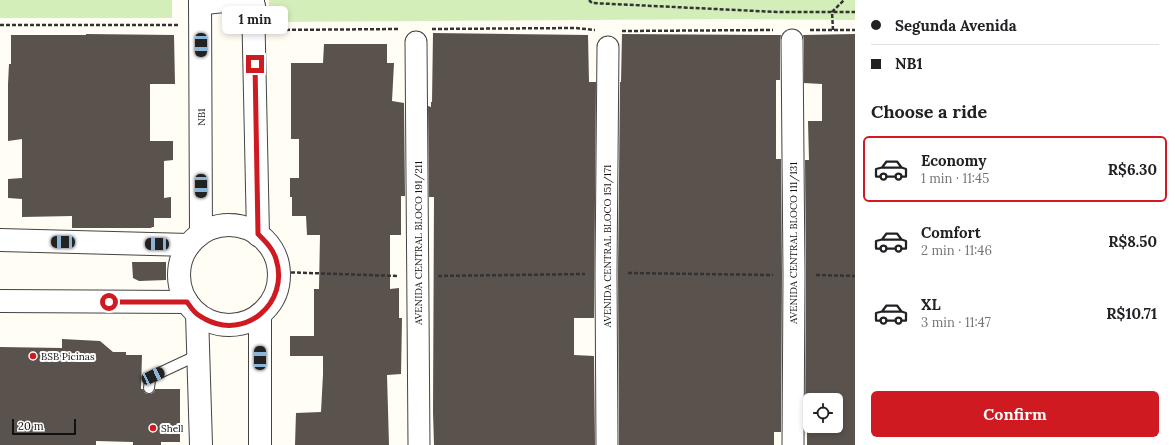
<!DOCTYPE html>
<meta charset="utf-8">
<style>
body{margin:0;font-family:Lora,serif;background:#f2f2f2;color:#202124;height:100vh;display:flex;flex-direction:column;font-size:15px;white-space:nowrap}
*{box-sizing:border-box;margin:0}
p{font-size:13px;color:#757577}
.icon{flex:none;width:22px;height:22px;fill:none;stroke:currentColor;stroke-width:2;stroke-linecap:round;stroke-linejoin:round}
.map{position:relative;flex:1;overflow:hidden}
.panel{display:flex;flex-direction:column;background:#fff;width:320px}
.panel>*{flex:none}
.guide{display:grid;align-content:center;height:88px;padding:0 16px;background:#fff}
.tools{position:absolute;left:803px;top:393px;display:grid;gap:8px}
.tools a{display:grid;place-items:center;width:40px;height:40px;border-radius:6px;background:#fff;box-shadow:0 2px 6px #0003;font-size:20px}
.scale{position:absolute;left:12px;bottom:10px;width:64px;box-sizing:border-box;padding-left:4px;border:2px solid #111;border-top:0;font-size:11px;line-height:14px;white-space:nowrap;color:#111;-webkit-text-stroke:3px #fff;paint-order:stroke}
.end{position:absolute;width:18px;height:18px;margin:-9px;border:5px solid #cf1a21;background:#fff;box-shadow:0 0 0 2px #fff}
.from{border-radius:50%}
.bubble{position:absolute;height:28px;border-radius:6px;background:#fff;box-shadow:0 2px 6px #0003;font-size:13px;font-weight:700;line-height:28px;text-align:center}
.car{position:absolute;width:12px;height:24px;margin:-12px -6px;border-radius:5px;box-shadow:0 0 3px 1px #0007;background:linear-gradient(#222 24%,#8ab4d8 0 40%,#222 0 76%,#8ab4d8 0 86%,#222 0)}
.guide b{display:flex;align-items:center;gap:14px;height:38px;font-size:15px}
.guide b+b{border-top:1px solid #e0e0e0}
.guide i{width:10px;height:10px;background:#202124}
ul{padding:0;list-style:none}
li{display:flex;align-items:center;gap:12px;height:66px;margin:0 8px 6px;padding:0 8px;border:2px solid transparent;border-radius:6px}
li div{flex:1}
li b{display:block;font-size:15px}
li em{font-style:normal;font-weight:700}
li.active{border-color:#cf1a21}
li>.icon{width:36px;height:36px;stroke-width:1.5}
h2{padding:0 16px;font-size:18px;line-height:48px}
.primary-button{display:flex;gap:8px;margin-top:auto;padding:8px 16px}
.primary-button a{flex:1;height:46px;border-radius:6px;background:#cf1a21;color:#fff;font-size:16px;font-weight:700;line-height:46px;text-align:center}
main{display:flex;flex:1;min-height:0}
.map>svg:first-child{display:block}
.green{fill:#d4eeb9}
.building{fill:#5a524c;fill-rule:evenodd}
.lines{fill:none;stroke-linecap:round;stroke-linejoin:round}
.service-casing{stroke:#444;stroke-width:12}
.minor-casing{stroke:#444;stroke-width:23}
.tertiary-casing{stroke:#444;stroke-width:24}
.path{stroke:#333;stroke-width:2.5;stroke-dasharray:4 2;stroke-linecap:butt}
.service{stroke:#fff;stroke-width:10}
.minor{stroke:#fff;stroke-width:21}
.tertiary{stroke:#fff;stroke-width:22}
.route{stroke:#cf1a21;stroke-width:5}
.poi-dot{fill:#cf1a21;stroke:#fff;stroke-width:1.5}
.labels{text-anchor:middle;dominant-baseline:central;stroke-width:4;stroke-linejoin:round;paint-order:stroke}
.street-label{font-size:10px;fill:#111;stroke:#fff}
.poi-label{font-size:10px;fill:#111;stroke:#fff;text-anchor:start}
</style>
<main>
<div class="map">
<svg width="855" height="445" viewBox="0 0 855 445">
<rect width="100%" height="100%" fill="#fffdf4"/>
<!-- green -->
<g class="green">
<rect x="0" y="0" width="172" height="18"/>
<polygon points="269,0 855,0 855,20 736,19 269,22"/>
</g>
<!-- building -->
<g class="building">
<polygon points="433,33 588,35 589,82 596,82 594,318 574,318 574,355 594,356 595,445 434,445 433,412 434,197 429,197 428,106 431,107 431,102 432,102"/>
<polygon points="86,34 174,35 175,84 150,84 150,141 173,141 173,160 164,161 164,198 171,197 171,218 154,218 154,227 152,227 151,228 72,228 72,216 22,217 22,199 8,198 8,179 22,178 22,139 8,141 8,84 9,64 11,64 11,35 86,35"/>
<polygon points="622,34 781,35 780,40 780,80 776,80 776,159 781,159 782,275 781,432 774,432 774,445 619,445 618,273 620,82 621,82"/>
<path d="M855 34V445H807V432H805L806 275 805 160H809L808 121H822V84L804 83V40L803 35ZM810 400H836V426H810Z"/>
<polygon points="324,44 387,44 387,63 394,63 392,101 404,103 405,196 401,196 401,235 390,235 390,289 399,288 399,318 402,318 401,374 387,375 389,445 295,445 296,413 321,412 323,374 323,356 290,356 290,336 314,336 314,289 319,289 320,235 307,235 306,216 292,216 292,197 290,197 290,178 299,178 299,139 291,139 291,63 323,63"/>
<polygon points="132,262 166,262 166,280 139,281 133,278"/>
<polygon points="62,339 100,341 113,352 126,352 126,355 142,355 141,389 143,389 145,393 148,394 151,394 154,392 155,389 180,389 180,442 161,442 161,445 133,445 133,442 96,441 96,445 0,445 0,347 62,348"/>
</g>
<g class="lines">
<!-- service casing -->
<g class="service-casing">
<polyline id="service" points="149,388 150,380 153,376 198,355"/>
</g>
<!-- minor casing -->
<g class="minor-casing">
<g id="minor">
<polyline points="792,40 794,275 793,445"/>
<polyline points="416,42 419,445"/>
<polyline points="607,445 606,273 608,47"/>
</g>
</g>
<!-- tertiary casing -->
<g class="tertiary-casing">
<g id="tertiary">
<polyline points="200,0 201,233"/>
<polyline points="253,0 258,235"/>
<path d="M200 4C223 0 232 0 254 6"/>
<circle cx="229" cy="275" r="50"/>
<polyline points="0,240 189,245"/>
<polyline points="0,301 187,302"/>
<polyline points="197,314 201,445"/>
<polyline points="260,445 260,315"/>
</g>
</g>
<!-- path -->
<g class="path">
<polyline points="589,0 592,3 777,12 855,12"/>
<polyline points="0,25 179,25"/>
<polyline points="432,29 575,28 595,30"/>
<polyline points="274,30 399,29"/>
<polyline points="810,30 855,30"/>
<polyline points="833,30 832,12 844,0"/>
<polyline points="622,31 773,30"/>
<polyline points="279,272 397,276"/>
<polyline points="628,273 773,275"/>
<polyline points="816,275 855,276"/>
<polyline points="438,276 585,274"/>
</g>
<!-- service -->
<use href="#service" class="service"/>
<!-- minor -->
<use href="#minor" class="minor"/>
<!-- tertiary -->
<use href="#tertiary" class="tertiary"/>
</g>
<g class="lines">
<!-- route -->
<path class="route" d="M109 302H187C190 306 193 311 197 314 199 316 202 317 205 319 245 341 290 303 276 259 273 249 266 242 258 234L255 64"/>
</g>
<!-- markers -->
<g class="poi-dot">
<circle cx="33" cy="356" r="4"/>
<circle cx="153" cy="428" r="4"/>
</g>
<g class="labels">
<!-- street labels -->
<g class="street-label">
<text transform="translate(201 117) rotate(-90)">NB1</text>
<text transform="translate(418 243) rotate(-90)">AVENIDA CENTRAL BLOCO 191/211</text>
<text transform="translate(793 243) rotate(-90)">AVENIDA CENTRAL BLOCO 111/131</text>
<text transform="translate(607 246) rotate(-90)">AVENIDA CENTRAL BLOCO 151/171</text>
</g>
<!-- poi labels -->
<g class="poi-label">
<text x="41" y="356">BSB Picinas</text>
<text x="161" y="428">Shell</text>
</g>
</g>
</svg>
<div class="tools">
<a><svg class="icon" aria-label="locate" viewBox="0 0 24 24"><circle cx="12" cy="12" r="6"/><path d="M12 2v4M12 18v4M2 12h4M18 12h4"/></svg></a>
</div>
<div class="scale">20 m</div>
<i class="end from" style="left:109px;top:302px"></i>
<i class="end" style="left:255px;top:64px"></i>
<div class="bubble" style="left:222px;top:6px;width:66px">1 min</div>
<i class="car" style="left:201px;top:45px;rotate:180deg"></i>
<i class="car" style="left:201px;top:186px;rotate:180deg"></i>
<i class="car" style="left:63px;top:242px;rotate:271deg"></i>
<i class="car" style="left:157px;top:244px;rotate:271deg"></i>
<i class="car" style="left:260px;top:358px;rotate:0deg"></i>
<i class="car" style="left:153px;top:376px;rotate:65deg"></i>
</div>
<section class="panel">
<div class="guide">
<b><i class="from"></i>Segunda Avenida</b>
<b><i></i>NB1</b>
</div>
<h2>Choose a ride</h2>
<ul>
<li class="active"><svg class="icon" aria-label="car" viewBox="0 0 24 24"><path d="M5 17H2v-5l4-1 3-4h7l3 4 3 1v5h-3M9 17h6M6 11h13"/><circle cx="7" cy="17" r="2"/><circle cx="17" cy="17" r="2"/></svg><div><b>Economy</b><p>1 min · 11:45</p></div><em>R$6.30</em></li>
<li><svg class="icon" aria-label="car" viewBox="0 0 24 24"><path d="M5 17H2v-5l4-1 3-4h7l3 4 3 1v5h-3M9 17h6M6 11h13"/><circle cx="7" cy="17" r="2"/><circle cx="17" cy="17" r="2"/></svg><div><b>Comfort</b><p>2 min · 11:46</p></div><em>R$8.50</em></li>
<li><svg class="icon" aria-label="car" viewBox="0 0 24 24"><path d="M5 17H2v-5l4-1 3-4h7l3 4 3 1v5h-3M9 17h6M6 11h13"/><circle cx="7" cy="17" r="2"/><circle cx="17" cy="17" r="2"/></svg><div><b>XL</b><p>3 min · 11:47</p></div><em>R$10.71</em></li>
</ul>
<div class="primary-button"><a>Confirm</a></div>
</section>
</main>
